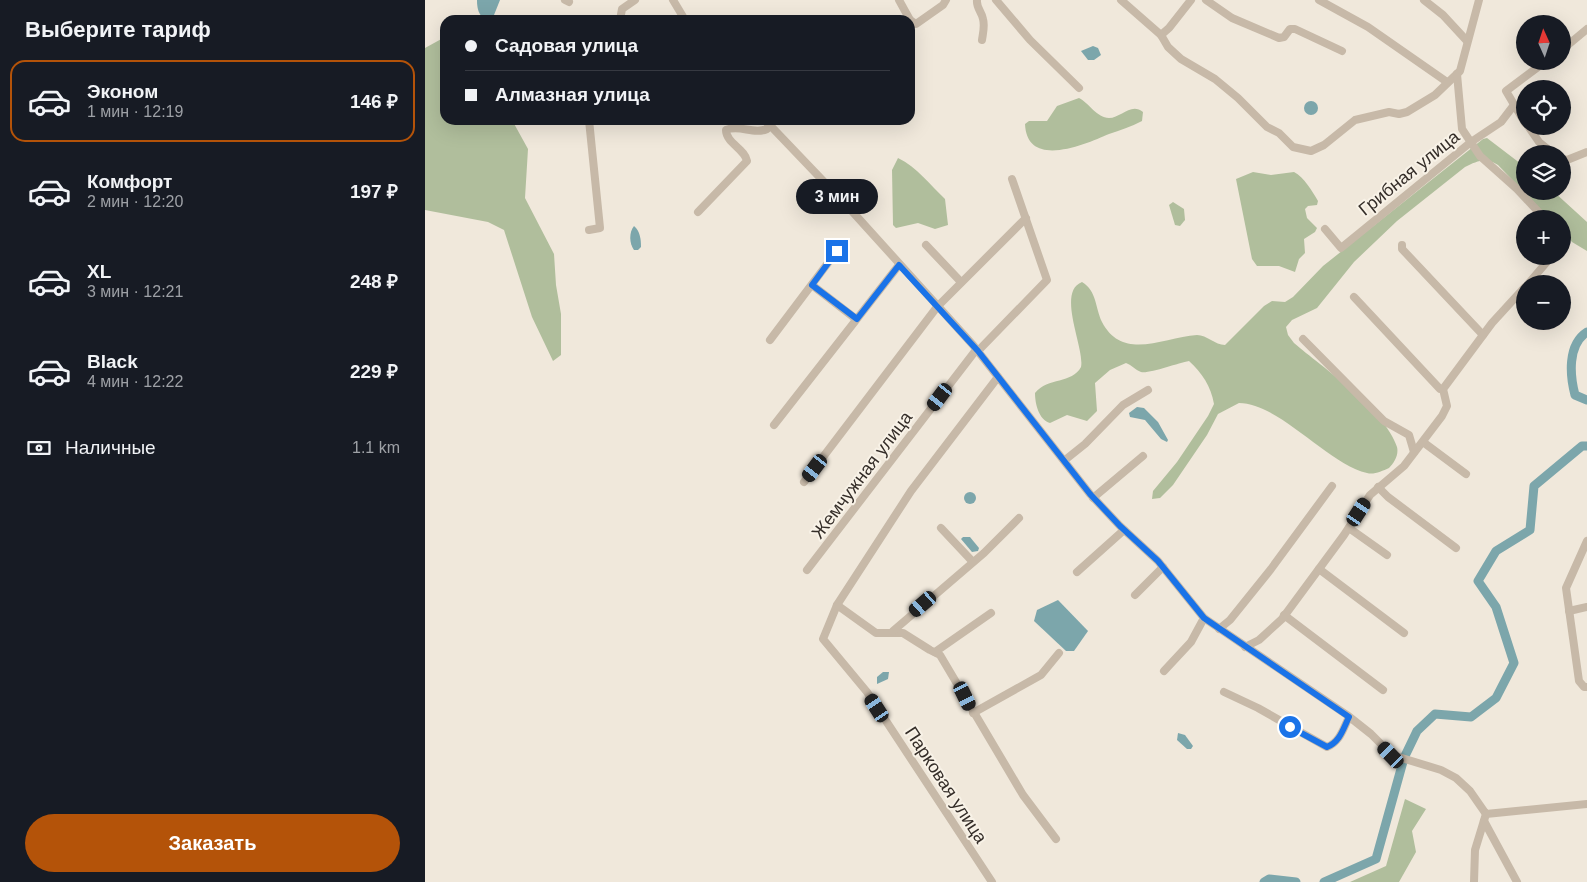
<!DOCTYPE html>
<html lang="ru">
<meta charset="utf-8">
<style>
body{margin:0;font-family:Helvetica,sans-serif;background:#242831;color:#f1f3f6;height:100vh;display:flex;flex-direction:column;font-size:19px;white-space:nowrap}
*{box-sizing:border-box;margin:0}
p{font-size:16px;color:#9ea1a6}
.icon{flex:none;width:28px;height:28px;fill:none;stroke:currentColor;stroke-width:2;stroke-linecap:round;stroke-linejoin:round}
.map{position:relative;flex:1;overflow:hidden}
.panel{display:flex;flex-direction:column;background:#171b24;width:425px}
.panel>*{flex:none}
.guide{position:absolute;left:15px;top:15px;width:475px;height:110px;border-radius:15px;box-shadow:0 5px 20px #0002;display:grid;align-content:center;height:110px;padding:0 25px;background:#171b24}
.needle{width:32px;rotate:357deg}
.controls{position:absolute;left:1091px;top:15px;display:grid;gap:10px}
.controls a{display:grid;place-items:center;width:55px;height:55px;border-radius:50%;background:#171b24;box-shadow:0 5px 20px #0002;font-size:25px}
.end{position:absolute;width:22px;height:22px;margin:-11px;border:6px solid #1a73e8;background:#fff;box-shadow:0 0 0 2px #fff}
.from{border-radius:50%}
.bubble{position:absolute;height:35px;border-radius:18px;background:#171b24;box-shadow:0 5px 20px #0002;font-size:16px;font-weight:600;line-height:35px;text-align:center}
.car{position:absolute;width:15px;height:30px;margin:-15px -8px;border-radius:6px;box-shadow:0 0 4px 1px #0007;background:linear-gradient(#222 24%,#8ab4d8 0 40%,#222 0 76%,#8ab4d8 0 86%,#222 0)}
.guide b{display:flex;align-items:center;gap:18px;height:48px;font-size:19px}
.guide b+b{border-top:1px solid #363941}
.guide i{width:12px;height:12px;background:#f1f3f6}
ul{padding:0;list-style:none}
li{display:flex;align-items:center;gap:15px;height:82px;margin:0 10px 8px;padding:0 15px;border:2px solid transparent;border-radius:15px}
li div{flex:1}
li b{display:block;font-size:19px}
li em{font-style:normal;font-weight:600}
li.current{border-color:#b45309}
li>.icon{width:45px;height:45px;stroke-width:1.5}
h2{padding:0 25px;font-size:22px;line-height:60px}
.pay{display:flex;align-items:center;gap:12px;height:55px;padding:0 25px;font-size:19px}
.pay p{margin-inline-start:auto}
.primary-button{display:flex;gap:10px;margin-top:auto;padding:10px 25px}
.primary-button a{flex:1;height:58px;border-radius:30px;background:#b45309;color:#fff;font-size:20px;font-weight:600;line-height:58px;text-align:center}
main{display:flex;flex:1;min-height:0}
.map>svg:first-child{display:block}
.green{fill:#b0be9c}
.water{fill:#7ca6ab}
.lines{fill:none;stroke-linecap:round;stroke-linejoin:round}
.river{stroke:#7ca6ab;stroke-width:9}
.minor{stroke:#c7b9a8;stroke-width:8}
.route{stroke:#1a73e8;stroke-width:6}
.labels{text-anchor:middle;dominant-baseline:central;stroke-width:4;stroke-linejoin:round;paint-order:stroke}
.street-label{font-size:18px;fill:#342d28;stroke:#f8f2e7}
</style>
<main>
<section class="panel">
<h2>Выберите тариф</h2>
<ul>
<li class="current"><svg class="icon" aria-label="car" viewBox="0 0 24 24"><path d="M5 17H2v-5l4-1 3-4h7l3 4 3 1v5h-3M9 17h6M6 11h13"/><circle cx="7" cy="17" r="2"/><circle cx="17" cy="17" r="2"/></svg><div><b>Эконом</b><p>1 мин · 12:19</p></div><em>146 ₽</em></li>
<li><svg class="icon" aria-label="car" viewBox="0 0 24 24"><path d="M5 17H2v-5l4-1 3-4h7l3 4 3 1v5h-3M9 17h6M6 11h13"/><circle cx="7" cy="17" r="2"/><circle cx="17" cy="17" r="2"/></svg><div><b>Комфорт</b><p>2 мин · 12:20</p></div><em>197 ₽</em></li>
<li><svg class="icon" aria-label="car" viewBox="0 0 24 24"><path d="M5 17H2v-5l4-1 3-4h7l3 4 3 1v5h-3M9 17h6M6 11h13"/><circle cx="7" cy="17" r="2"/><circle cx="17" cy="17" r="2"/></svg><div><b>XL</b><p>3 мин · 12:21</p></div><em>248 ₽</em></li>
<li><svg class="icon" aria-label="car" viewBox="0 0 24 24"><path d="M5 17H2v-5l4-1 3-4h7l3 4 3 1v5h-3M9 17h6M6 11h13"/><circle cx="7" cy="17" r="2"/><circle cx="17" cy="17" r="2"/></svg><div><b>Black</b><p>4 мин · 12:22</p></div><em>229 ₽</em></li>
</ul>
<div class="pay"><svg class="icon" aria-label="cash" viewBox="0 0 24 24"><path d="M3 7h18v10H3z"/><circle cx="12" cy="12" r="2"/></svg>Наличные<p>1.1 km</p></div>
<div class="primary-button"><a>Заказать</a></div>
</section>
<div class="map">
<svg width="1162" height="882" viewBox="0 0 1162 882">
<rect width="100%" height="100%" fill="#f0e8db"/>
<!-- green -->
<g class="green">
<polygon points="20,37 20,120 87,120 103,149 100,198 129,254 131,285 136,314 136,355 128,361 107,317 79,230 63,222 0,210 0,48"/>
<path d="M654 98C664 103 672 118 684 118 696 118 706 102 718 112L717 121C706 127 695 130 684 134 661 144 602 170 600 124L604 121H622L632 106Z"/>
<path d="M1062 138 1100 167V191H1128L1162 222V251L1147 242 1138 232V219H1125L1073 165C1061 157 1052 161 1040 167L972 221 929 262 892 308 867 320 861 327 863 335 869 343C897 367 961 411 972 447 974 455 969 463 964 468 957 471 949 475 942 473 903 464 854 403 814 403L793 414 782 435 748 485 735 498 727 499 728 491 752 462 783 416 789 404C786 386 777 373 764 361 753 363 724 374 716 372 710 370 707 365 701 363L685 370 670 383 672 411 662 421 642 415 625 423C614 420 610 404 610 393 623 377 647 384 656 367 660 348 631 292 657 282 672 291 670 307 677 322 698 362 739 337 772 335 782 335 790 345 800 345L839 306 847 301 860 302 868 297 898 266 1058 139Z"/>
<path d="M473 158C492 167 505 185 520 199L523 225 510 229 493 223 471 228 468 225 467 170Z"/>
<path d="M828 172 846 175 869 172C879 177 887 191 893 201L892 205 883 206 880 209 882 218 892 228 890 232 879 239 880 253 874 259 870 272 854 266H832L827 259 811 179Z"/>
<polygon points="748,202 759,209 760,220 755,226 750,225 744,205"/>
<polygon points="980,799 1001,809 987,831 991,852 974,882 925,882 961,866"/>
</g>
<!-- water -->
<g class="water">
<path d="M52 0H75L67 20C55 20 52 11 52 0Z"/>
<polygon points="668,46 673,48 676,55 669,60 663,60 656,51"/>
<circle cx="886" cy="108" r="7"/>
<path d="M209 226C215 231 216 239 216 247L213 250H209C204 243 204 232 209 226Z"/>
<polygon points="712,407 719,408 733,422 743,440 742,442 736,439 720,420 705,417 704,413"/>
<circle cx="545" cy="498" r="6"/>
<polygon points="538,537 545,537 554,548 553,551 547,552 536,539"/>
<polygon points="633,600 663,631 649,651 641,651 609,621 612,610"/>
<polygon points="458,672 464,672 463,679 452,684 452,677"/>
<polygon points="753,733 760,735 768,746 766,749 762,749 752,740"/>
</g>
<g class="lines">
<!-- river -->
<g class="river">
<path d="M1162 332C1142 345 1145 376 1150 395L1162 400"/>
<polyline points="839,882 844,879 871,882"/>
<polyline points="899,882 951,859 979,758 992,731 1010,714 1046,717 1071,698 1089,663 1071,607 1053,581 1071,551 1105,530 1109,486 1157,446 1162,446"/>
</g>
<!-- minor -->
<g class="minor">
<polyline points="140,0 144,2"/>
<polyline points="248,0 260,20"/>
<polyline points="474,0 485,20"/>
<path d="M552 0C551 8 557 12 558 19 560 26 558 33 557 40"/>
<polyline points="571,0 605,40 654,88"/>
<polyline points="696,0 736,35 743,47 756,59 790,79 813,98 842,127 854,133 868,147 886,151 899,145 930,120 964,112 974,114 982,112 1010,95 1035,71 1054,0"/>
<polyline points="781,0 807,18 854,38 859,37 865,29 870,29 917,51"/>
<polyline points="894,0 943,27 1022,82"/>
<polyline points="999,0 1018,15 1042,41"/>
<polyline points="195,20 197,9 210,0"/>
<polyline points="485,20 491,24 518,5 521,0"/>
<polyline points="736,35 744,28 766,0"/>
<polyline points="1138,49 1162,29"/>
<polyline points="1032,74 1037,129 1055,156 1092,189 1120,219"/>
<polyline points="164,120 175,228 164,230"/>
<polyline points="340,120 425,209 548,345 665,494 695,526 733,561 779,618 922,715 946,734 967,755 1016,770 1031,778 1045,791 1061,814 1162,804"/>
<polyline points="1100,123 1081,91 1121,61"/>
<polyline points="1103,126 1114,142 1129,154"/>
<polyline points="1138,159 1142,160 1162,152"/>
<path d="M273 212 322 161C320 149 301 143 301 130 314 124 329 135 342 129L344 124"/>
<polyline points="900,229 916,248 1046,142 1076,122 1089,105"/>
<polyline points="501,245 536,282"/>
<polyline points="977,245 977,249 1058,335"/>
<polyline points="1103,284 1127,256"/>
<polyline points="387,285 431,319"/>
<polyline points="929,297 1015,389 1018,389"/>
<polyline points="878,339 959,421 984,435 989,452"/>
<polyline points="345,340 412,251"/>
<polyline points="553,351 622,280 587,179"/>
<polyline points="349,425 474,265"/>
<polyline points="998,442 1041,474"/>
<polyline points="640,460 660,444 698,405 723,390"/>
<polyline points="379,482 512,307 601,218"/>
<polyline points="953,487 963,497 1031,548"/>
<polyline points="668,498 718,456"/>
<polyline points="516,528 547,561"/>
<polyline points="924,528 962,555"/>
<polyline points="1162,541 1141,588 1154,681 1159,687 1162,687"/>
<polyline points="894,569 979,633"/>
<polyline points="382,570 551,350"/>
<polyline points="652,572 699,530"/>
<polyline points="710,595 738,567"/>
<polyline points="412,605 451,633 478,633 505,650 515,655 598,795 631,839"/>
<polyline points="1144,611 1162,607"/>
<polyline points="859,615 958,690"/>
<polyline points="794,629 805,620 846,569 907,486"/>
<polyline points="468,631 559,553 594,518"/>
<polyline points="820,647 834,640 857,619 919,535 945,495 979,466 1017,416 1022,406 1018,389 1067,323 1100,287"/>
<polyline points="510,652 566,613"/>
<polyline points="739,671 766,642 779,618"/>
<path d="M799 692 833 708 902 747C915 742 918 729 924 717"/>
<polyline points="548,713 616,675 634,653"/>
<polyline points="1059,821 1092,882"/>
<polyline points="567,882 442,692 398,639 412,605 486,491 573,377"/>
<polyline points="1049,882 1050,850 1061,814"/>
</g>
</g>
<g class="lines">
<!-- route -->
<path class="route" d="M412 251 387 285 432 319 474 265 553 351 665 494 695 526 733 561 779 618 924 717C918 729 915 742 902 747L865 727"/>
</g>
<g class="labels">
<!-- street labels -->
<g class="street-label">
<text transform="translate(984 173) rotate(-39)">Грибная улица</text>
<text transform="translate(437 475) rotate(-53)">Жемчужная улица</text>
<text transform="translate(521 785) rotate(57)">Парковая улица</text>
</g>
</g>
</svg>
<div class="controls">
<a><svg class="needle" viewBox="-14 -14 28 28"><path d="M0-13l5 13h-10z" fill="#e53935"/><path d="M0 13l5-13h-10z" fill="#9ea1a6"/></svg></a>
<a><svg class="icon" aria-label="locate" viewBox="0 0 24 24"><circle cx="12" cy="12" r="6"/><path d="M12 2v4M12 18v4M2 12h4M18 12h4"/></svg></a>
<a><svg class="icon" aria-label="layers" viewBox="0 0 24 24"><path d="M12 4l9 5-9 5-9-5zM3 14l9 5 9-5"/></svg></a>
<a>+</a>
<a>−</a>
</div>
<i class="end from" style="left:865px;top:727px"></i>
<i class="end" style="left:412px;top:251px"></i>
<div class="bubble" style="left:371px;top:179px;width:82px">3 мин</div>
<i class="car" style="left:515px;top:397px;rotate:217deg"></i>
<i class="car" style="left:390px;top:468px;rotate:217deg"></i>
<i class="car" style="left:934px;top:512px;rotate:33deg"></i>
<i class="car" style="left:498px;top:604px;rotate:229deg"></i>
<i class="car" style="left:540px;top:696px;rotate:154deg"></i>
<i class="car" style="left:452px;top:708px;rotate:327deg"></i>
<i class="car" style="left:966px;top:755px;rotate:316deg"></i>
<div class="guide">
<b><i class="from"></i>Садовая улица</b>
<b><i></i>Алмазная улица</b>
</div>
</div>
</main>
